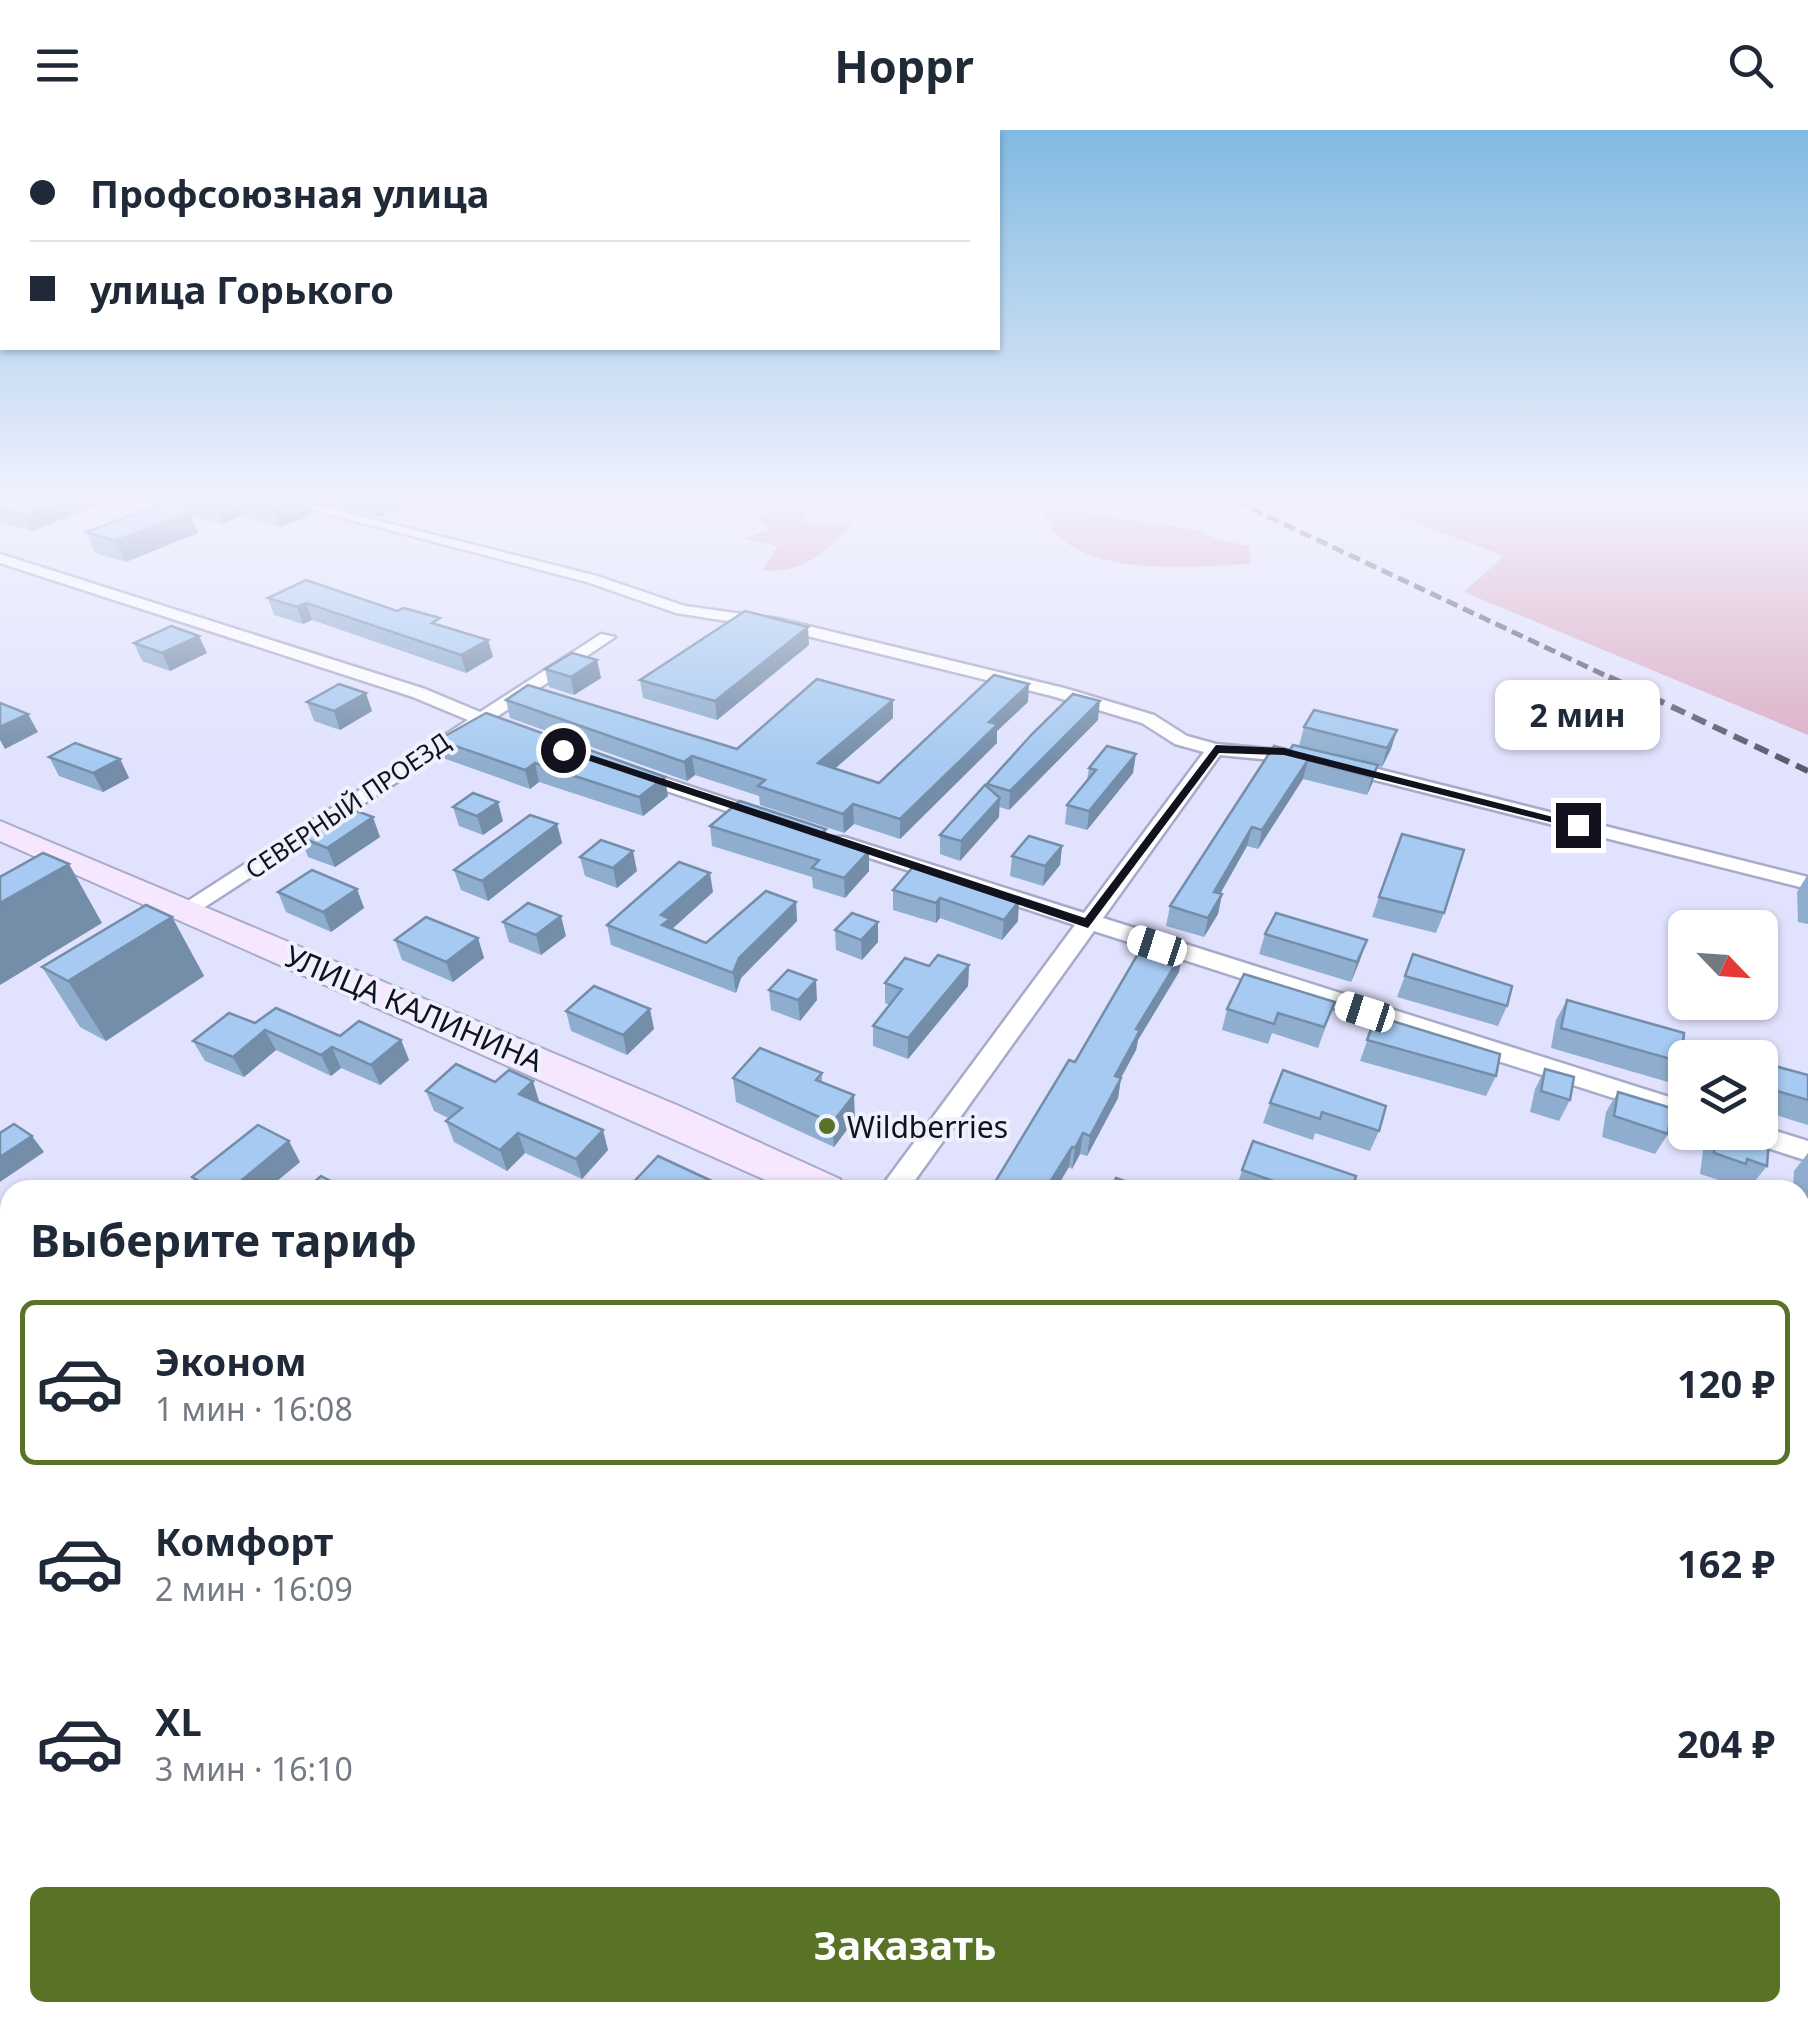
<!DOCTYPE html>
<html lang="ru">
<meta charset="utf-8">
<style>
body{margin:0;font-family:"Noto Sans",sans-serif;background:#f6f6f7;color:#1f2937;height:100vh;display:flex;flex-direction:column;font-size:38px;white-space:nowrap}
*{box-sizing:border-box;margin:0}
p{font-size:32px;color:#747a83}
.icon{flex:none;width:55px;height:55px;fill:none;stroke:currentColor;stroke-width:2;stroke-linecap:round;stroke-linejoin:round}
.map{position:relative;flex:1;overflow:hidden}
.side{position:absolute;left:0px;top:1050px;width:1810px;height:842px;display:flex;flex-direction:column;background:#fff;border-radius:30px 30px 0 0;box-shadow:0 2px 8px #0004}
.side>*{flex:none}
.banner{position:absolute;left:0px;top:0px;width:1000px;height:220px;box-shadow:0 2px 8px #0004;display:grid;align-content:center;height:220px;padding:0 30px;background:#fff}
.needle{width:65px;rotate:115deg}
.fabs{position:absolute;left:1668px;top:780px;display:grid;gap:20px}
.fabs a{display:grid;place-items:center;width:110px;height:110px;border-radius:15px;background:#fff;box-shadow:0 2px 8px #0004;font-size:50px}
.end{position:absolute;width:45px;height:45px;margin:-22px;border:12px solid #11121d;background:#fff;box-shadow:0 0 0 5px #fff}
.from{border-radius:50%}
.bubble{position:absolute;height:70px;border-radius:15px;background:#fff;box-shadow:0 2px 8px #0004;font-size:32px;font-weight:700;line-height:70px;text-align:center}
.car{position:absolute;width:30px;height:60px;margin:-30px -15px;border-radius:12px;box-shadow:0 0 8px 2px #0007;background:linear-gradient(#fff 24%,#345 0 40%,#fff 0 76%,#345 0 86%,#fff 0)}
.banner b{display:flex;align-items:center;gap:35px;height:95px;font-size:38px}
.banner b+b{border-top:2px solid #e0e1e3}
.banner i{width:25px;height:25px;background:#1f2937}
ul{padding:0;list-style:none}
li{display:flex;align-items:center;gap:30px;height:165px;margin:0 20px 15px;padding:0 10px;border:5px solid transparent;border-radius:15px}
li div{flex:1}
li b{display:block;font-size:38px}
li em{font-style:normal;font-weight:700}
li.current{border-color:#597326}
li>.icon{width:90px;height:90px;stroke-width:1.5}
h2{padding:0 30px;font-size:45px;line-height:120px}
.primary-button{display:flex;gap:20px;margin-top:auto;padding:20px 30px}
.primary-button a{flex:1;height:115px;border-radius:15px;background:#597326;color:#fff;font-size:40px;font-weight:700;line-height:115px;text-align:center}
header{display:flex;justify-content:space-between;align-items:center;height:130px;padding:0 30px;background:#fff;font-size:45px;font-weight:700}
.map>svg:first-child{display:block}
.green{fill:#dbadc5}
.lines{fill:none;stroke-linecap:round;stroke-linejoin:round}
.street-casing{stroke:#a8aac9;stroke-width:5}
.secondary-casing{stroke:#a8aac9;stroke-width:4}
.street{fill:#fff;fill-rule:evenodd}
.secondary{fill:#f6e7fe;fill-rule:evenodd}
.rail-far1{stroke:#595a6a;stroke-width:5;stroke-dasharray:12 6;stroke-linecap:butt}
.rail{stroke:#595a6a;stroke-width:6;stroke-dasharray:15 8;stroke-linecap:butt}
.wall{fill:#8faecf}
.shaded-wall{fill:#748da9}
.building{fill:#a6caf1;stroke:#748da9;stroke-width:2.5}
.route{fill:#11121d}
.poi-dot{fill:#597326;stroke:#f0f1fe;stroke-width:4}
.labels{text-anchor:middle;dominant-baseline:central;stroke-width:8;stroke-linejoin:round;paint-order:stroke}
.far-street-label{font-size:25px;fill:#11121d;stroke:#f0f1fe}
.street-label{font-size:30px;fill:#11121d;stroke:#f0f1fe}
.poi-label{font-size:30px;fill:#11121d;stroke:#f0f1fe;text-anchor:start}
</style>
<header><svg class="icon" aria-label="menu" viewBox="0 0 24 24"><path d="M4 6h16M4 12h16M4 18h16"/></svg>Hoppr<svg class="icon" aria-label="search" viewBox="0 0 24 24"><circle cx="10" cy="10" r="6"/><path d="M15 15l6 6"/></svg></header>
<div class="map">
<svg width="1808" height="1891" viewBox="0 0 1808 1891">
<rect width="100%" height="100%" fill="#e1e2fd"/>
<!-- green -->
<g class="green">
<path d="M1041 371H1082L1089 384 1198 400 1212 408 1249 416 1251 434C1189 436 1055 453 1041 371Z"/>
<polygon points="1399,371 1808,371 1808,605 1464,462 1504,426 1393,384"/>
<path d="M792 375 806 376 804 392 852 394C827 423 801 444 762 440L778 416 745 409 770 399 755 386Z"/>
</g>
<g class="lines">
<!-- street casing -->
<g class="street-casing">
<g id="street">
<polygon points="279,371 300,371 597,446 685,476 779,489 1064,558 1154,585 1187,606 1216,614 1311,623 1311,631 1304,633 1220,625 1103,788 1685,972 1685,991 1094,801 908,1060 879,1060 1075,795 830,715 830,707 844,707 1084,783 1204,622 1175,614 1142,593 1052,566 779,499 676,483 587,452"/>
<polygon points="0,424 425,559 480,582 601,504 615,507 495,588 512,595 512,603 483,596 188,788 177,781 180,776 468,590 413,567 0,433"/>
<polygon points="1342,630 1808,747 1808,759 1335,640 1335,632"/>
<polygon points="638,639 773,684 776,688 766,694 759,692 631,649 629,645"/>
<polygon points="1760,996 1808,1011 1808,1031 1740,1009 1736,1002 1760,1002"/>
<polygon points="0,1242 10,1246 10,1276 0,1272"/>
<polygon points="1800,1460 1808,1463 1808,1500 1800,1497"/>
<polygon points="935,1882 989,1882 992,1891 939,1891"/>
</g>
</g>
<!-- secondary casing -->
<g class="secondary-casing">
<g id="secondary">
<polygon points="0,691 679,976 840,1049 846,1060 788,1060 0,711"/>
<polygon points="311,1882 380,1882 376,1891 308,1891"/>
</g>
</g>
<!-- street -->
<use href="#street" class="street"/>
<!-- secondary -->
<use href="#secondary" class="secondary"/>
<!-- rail-far1 -->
<polyline class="rail-far1" points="1235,371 1615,550"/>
<!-- rail -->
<polyline class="rail" points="1609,547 1808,641"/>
</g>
<!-- wall -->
<g class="wall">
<polygon points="0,371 107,371 32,401 0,392"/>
<polygon points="141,371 309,371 313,384 281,397 242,386 222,394 191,386 198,403 126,432 95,423 86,402 154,376 142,373"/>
<polygon points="314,371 414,371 378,387"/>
<polygon points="268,468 397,481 488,510 493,527 466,543 312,490 303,494 274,485"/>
<polygon points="134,513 207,523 170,541 142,531"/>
<polygon points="809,515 717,590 643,568 640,550"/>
<polygon points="597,530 601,548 574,565 549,557 545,539"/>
<polygon points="506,570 737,619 893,570 893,588 835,639 879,653 1028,572 997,601 997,613 900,709 854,694 844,703 760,675 759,666 695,645 687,651 510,588"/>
<polygon points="307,572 372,581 340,600 314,591"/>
<polygon points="1098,590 1009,680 999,677 999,687 960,731 940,724 940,705 987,656 987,654"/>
<polygon points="1304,597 1397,600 1391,619 1382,637 1378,636 1372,654 1367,665 1303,649 1258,719 1247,716 1220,764 1222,764 1218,784 1204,807 1166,796 1170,776 1290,620 1299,616"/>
<polygon points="438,610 668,666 643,686 539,652 530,659 443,628"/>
<polygon points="49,627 120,629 129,648 103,662 59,646"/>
<polygon points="1089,638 1133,643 1087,700 1065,694 1067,675 1087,650"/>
<polygon points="453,677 503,691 483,705 459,696"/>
<polygon points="557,694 562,713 488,771 461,760 454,740"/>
<polygon points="710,696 826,699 826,707 869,721 869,741 845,768 813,758 812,747 712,716"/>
<polygon points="300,707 380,707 335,737 308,727"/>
<polygon points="1062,716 1060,735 1043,756 1010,746 1012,726"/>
<polygon points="580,727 637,741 617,758 585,746"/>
<polygon points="913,737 1018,791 1002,810 940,788 936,793 893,780 893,760"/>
<polygon points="1808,744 1808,794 1798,792 1797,762"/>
<polygon points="357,759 364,778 331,802 286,782 278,762"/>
<polygon points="713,762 672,799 706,813 796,772 797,791 741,848 736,863 611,815 607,795"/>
<polygon points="1379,767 1444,783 1436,803 1372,787"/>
<polygon points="172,787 204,846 106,911 80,897 42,837"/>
<polygon points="503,792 566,806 541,825 509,812"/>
<polygon points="835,800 878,812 862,830 836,820"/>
<polygon points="1265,804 1360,830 1351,852 1259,824"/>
<polygon points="478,808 484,828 453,852 402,830 395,810"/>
<polygon points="1413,824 1507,876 1498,896 1397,867"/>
<polygon points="969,835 968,856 908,929 873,916 873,896 890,875 885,873 885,853 929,836"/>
<polygon points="1685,838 1685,872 1729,872 1719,888 1674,876 1675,855"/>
<polygon points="1179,842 1138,910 1136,920 1121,948 1118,968 1087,1026 1080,1024 1072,1039 1069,1037 1055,1060 992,1060 1075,932"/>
<polygon points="769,860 817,870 800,891 771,880"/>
<polygon points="1567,870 1681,932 1668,952 1551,918 1556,890"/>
<polygon points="1335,872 1318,918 1272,903 1268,914 1222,900 1227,879"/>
<polygon points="566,881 654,899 627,925 571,901"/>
<polygon points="1376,886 1496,946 1486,966 1360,931"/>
<polygon points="255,893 340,906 401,910 409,930 380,955 341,938 331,946 276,920 244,947 205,931 193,911"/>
<polygon points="1760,932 1808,945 1808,995 1760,980"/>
<polygon points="1545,939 1570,970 1559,991 1530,982 1535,959"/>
<polygon points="1283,940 1379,1001 1370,1021 1315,1003 1313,1010 1263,993 1270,973"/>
<polygon points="822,943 822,953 855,989 834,1017 736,972 733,948"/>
<polygon points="426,961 539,971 608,1020 582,1049 525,1023 507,1041 454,1012 446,991 450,989 434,981"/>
<polygon points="1618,962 1668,1004 1655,1024 1602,1007 1606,982"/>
<polygon points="1710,1002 1753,1002 1767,1036 1751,1056 1734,1050 1731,1054 1700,1044 1704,1012"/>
<polygon points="1808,1023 1808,1072 1800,1070 1800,1060 1793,1060 1794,1041"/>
<polygon points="300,1032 266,1060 200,1060 192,1047"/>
<polygon points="1242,1040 1352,1060 1236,1060"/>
<polygon points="1800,1327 1808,1330 1808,1414 1800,1411"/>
<polygon points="1808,1554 1808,1609 1800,1605 1800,1559"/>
<polygon points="1128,1882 1210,1882 1207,1891 1126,1891"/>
<polygon points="1559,1882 1690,1882 1690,1891 1575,1891"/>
</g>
<!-- shaded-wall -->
<g class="shaded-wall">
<polygon points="64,371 107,371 32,401 25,386"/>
<polygon points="222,371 236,371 242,386 222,394 214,373"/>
<polygon points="289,371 309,371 313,384 281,397 273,377"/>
<polygon points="374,371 414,371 378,387"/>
<polygon points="190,383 198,403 126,432 116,411"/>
<polygon points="306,473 312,490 303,494 297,477"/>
<polygon points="808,497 809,515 717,590 715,571"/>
<polygon points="199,506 207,523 170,541 162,523"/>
<polygon points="488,510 493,527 466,543 461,525"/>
<polygon points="597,530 601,548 574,565 571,547"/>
<polygon points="1029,554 1028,572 997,601 997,613 900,709 900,689 989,592"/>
<polygon points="366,563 372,581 340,600 334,581"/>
<polygon points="893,570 893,588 819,652 818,633"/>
<polygon points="1100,571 1098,590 1009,680 1010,661"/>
<polygon points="28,584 38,602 5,619 0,610 0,597"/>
<polygon points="1397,600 1391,619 1382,637 1387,618"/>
<polygon points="1136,624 1133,643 1087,700 1089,681"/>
<polygon points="692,626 695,645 687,651 684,632"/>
<polygon points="120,629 129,648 103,662 93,643"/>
<polygon points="1308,630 1303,649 1258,719 1262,700"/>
<polygon points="535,633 539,652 530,659 525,640"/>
<polygon points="1378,635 1372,654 1367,665 1372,647"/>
<polygon points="665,647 668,666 643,686 639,667"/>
<polygon points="1000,668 999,687 960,731 961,711"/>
<polygon points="498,672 503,691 483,705 477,686"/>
<polygon points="853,674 854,694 844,703 843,684"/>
<polygon points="373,687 380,707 335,737 327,718"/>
<polygon points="557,694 562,713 488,771 482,751"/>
<polygon points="1252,697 1247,716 1210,782 1214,762"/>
<polygon points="1062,716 1060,735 1043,756 1045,736"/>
<polygon points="633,721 637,741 617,758 613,738"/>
<polygon points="869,721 869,741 845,768 844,748"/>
<polygon points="69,734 102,793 0,855 0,773"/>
<polygon points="710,743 713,762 672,799 662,795 661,785"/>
<polygon points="357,759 364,778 331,802 323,782"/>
<polygon points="1222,764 1218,784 1204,807 1208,788"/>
<polygon points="940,768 940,788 936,793 936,773"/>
<polygon points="1019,771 1018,791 1002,810 1004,790"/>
<polygon points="796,772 797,791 741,848 736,863 733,843 739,828"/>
<polygon points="561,786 566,806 541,825 536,805"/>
<polygon points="172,787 204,846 106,911 68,851"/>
<polygon points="878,792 878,812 862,830 861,810"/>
<polygon points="478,808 484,828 453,852 446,832"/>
<polygon points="1367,810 1360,830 1351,852 1357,832"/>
<polygon points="1183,822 1179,842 1138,910 1136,920 1111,966 1115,946 1136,899"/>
<polygon points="969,835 968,856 908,929 908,908"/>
<polygon points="816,850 817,870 800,891 798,870"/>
<polygon points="650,879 654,899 627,925 623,905"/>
<polygon points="265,900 276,920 244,947 233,927"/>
<polygon points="401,910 409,930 380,955 371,935"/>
<polygon points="332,917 341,938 331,946 321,925"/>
<polygon points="1121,948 1118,968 1087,1026 1090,1006"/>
<polygon points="533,951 539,971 525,984 519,964"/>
<polygon points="854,965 855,989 834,1017 832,993"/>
<polygon points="603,1000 608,1020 582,1049 576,1029"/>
<polygon points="518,1003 525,1023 507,1041 500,1020"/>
<polygon points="1083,1003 1080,1024 1072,1039 1075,1018"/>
<polygon points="32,1006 44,1022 0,1052 0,1027"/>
<polygon points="289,1011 300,1032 266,1060 230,1060"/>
<polygon points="1072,1017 1069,1037 1055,1060 1045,1060"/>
<polygon points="10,1618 10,1675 0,1686 0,1629"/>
<polygon points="10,1867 10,1882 46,1882 39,1891 0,1891 0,1879"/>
</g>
<!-- building -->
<g class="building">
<polygon points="0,371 64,371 25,386 0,379"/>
<polygon points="169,371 185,371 190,383 116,411 86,402"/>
<polygon points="252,371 289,371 273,377"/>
<polygon points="306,450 397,481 404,478 440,488 432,493 488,510 461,525 306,473 297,477 268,468"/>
<polygon points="745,481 808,497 715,571 640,550"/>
<polygon points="171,496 199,506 162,523 134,513"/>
<polygon points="572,523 597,530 571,547 545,539"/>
<polygon points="994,545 1029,554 989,592 998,594 900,689 853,674 843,684 758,656 765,650 692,626 684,632 506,570 528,555 737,619 817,549 893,570 818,633 879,653"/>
<polygon points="339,554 366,563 334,581 307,572"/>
<polygon points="1073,564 1100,571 1010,661 987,654 1032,604"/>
<polygon points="0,573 28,584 0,597"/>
<polygon points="1314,580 1397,600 1387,618 1304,597"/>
<polygon points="486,583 665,647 639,667 535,633 525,640 438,610"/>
<polygon points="75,613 120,629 93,643 49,627"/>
<polygon points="1293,615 1378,635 1372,647 1308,630 1262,700 1252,697 1214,762 1222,764 1208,788 1170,776 1274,616 1290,620"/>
<polygon points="1107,616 1136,624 1089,681 1067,675 1096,640 1089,638"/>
<polygon points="985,655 1000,668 961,711 940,705"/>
<polygon points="473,663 498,672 477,686 453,677"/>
<polygon points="740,671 826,699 820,705 869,721 844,748 812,738 819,730 710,696"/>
<polygon points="346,677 373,687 327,718 300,707"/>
<polygon points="530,685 557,694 482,751 454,740"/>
<polygon points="1402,704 1464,720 1444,783 1379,767"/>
<polygon points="1029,706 1062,716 1045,736 1012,726"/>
<polygon points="601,710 633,721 613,738 580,727"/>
<polygon points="43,723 69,734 0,773 0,747"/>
<polygon points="679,732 710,743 661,785 670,789 662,795 706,813 766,761 796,772 739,828 733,843 607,795"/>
<polygon points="913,737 1019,771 1004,790 940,768 936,773 893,760"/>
<polygon points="312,740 357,759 323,782 278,762"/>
<polygon points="528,773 561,786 536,805 503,792"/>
<polygon points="146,775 172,787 68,851 42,837"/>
<polygon points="852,783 878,792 861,810 835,800"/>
<polygon points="1276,783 1367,810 1357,832 1265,804"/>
<polygon points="426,787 478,808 446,832 395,810"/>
<polygon points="1146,810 1183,822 1136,899 1140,900 1115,946 1121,948 1090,1006 1083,1003 1075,1018 1072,1017 1045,1060 998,1060 992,1057 1069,930 1075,932"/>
<polygon points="1413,824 1512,856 1507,876 1405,846"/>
<polygon points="938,825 969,835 908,908 873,896 902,859 885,853 905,828 929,836"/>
<polygon points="788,840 816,850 798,870 769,860"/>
<polygon points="1244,844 1335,872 1324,897 1278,883 1274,894 1227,879"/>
<polygon points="594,856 650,879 623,905 566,881"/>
<polygon points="1567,870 1684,903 1681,932 1561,898"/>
<polygon points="276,878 340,906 359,891 401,910 371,935 332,917 321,925 265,900 233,927 193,911 229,883 255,893"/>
<polygon points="1376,886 1500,924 1496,946 1367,910"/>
<polygon points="760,918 822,943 816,950 854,965 832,993 733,948"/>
<polygon points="1725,922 1745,928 1725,928"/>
<polygon points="1760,932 1808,945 1808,970 1760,956"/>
<polygon points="456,934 495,952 509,940 533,951 519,964 603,1000 576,1029 518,1003 500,1020 446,991 462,978 426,961"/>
<polygon points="1545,939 1574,947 1570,970 1541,961"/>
<polygon points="1283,940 1386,976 1379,1001 1322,982 1320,989 1270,973"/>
<polygon points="1618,962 1671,978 1668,1004 1614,986"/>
<polygon points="14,994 32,1006 0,1027 0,1003"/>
<polygon points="258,995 289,1011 230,1060 215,1060 192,1047"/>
<polygon points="1716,1002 1753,1002 1769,1007 1767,1036 1747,1029 1746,1034 1714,1023"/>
<polygon points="1253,1011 1356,1046 1352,1060 1299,1060 1242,1040"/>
<polygon points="658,1026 731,1060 635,1060 629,1057"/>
<polygon points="321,1046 348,1060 305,1060"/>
<polygon points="1116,1048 1150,1060 1110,1060"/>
<polygon points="10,1162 10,1173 2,1168"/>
<polygon points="1800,1327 1808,1330 1808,1389 1800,1386"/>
<polygon points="8,1522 10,1523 10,1618 0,1629 0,1530"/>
<polygon points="10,1745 10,1867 0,1879 0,1756"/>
<polygon points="477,1882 487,1882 498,1891 472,1891"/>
<polygon points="689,1882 843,1882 855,1891 685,1891"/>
<polygon points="1132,1882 1210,1882 1207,1891 1145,1891"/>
<polygon points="1594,1882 1690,1882 1690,1891 1610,1891"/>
</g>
<!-- sky -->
<linearGradient id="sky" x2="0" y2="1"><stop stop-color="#81bae1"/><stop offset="0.58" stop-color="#f2f2fe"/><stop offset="1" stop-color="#f2f2fe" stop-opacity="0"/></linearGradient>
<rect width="1808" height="635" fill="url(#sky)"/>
<!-- route -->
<polygon class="route" points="1216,615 1284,618 1584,695 1578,699 1284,625 1219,623 1088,798 557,620 567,617 1085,788"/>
<!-- markers -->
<circle class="poi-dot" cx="827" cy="996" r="10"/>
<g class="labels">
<!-- far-street labels -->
<g class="far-street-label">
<text transform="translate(347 675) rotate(-34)">СЕВЕРНЫЙ ПРОЕЗД</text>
</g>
<!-- street labels -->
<g class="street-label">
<text transform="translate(414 878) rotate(23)">УЛИЦА КАЛИНИНА</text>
</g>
<!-- poi labels -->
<g class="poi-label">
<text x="847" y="996">Wildberries</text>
</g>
</g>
</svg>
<div class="fabs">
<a><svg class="needle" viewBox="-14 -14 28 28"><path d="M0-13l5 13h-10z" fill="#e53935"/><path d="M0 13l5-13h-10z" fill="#747a83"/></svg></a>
<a><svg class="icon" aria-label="layers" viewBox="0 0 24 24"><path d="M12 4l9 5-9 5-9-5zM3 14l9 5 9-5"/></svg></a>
</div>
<i class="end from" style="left:563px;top:620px"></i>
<i class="end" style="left:1578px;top:695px"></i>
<div class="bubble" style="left:1495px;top:550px;width:165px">2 мин</div>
<i class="car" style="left:1157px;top:816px;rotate:288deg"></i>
<i class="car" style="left:1365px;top:882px;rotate:288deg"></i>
<div class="banner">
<b><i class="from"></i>Профсоюзная улица</b>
<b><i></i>улица Горького</b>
</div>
<section class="side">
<h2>Выберите тариф</h2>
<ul>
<li class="current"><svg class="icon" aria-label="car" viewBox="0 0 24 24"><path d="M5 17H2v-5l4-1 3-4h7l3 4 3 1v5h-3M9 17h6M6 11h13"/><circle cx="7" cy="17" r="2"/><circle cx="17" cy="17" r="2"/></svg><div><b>Эконом</b><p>1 мин · 16:08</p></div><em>120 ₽</em></li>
<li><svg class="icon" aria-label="car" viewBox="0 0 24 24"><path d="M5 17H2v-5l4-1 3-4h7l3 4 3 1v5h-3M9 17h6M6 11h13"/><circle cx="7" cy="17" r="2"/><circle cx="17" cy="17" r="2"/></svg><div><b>Комфорт</b><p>2 мин · 16:09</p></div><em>162 ₽</em></li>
<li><svg class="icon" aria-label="car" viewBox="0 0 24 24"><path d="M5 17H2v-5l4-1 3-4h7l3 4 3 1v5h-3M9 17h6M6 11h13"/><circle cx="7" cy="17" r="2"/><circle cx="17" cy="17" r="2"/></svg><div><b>XL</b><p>3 мин · 16:10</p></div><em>204 ₽</em></li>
</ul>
<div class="primary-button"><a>Заказать</a></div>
</section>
</div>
